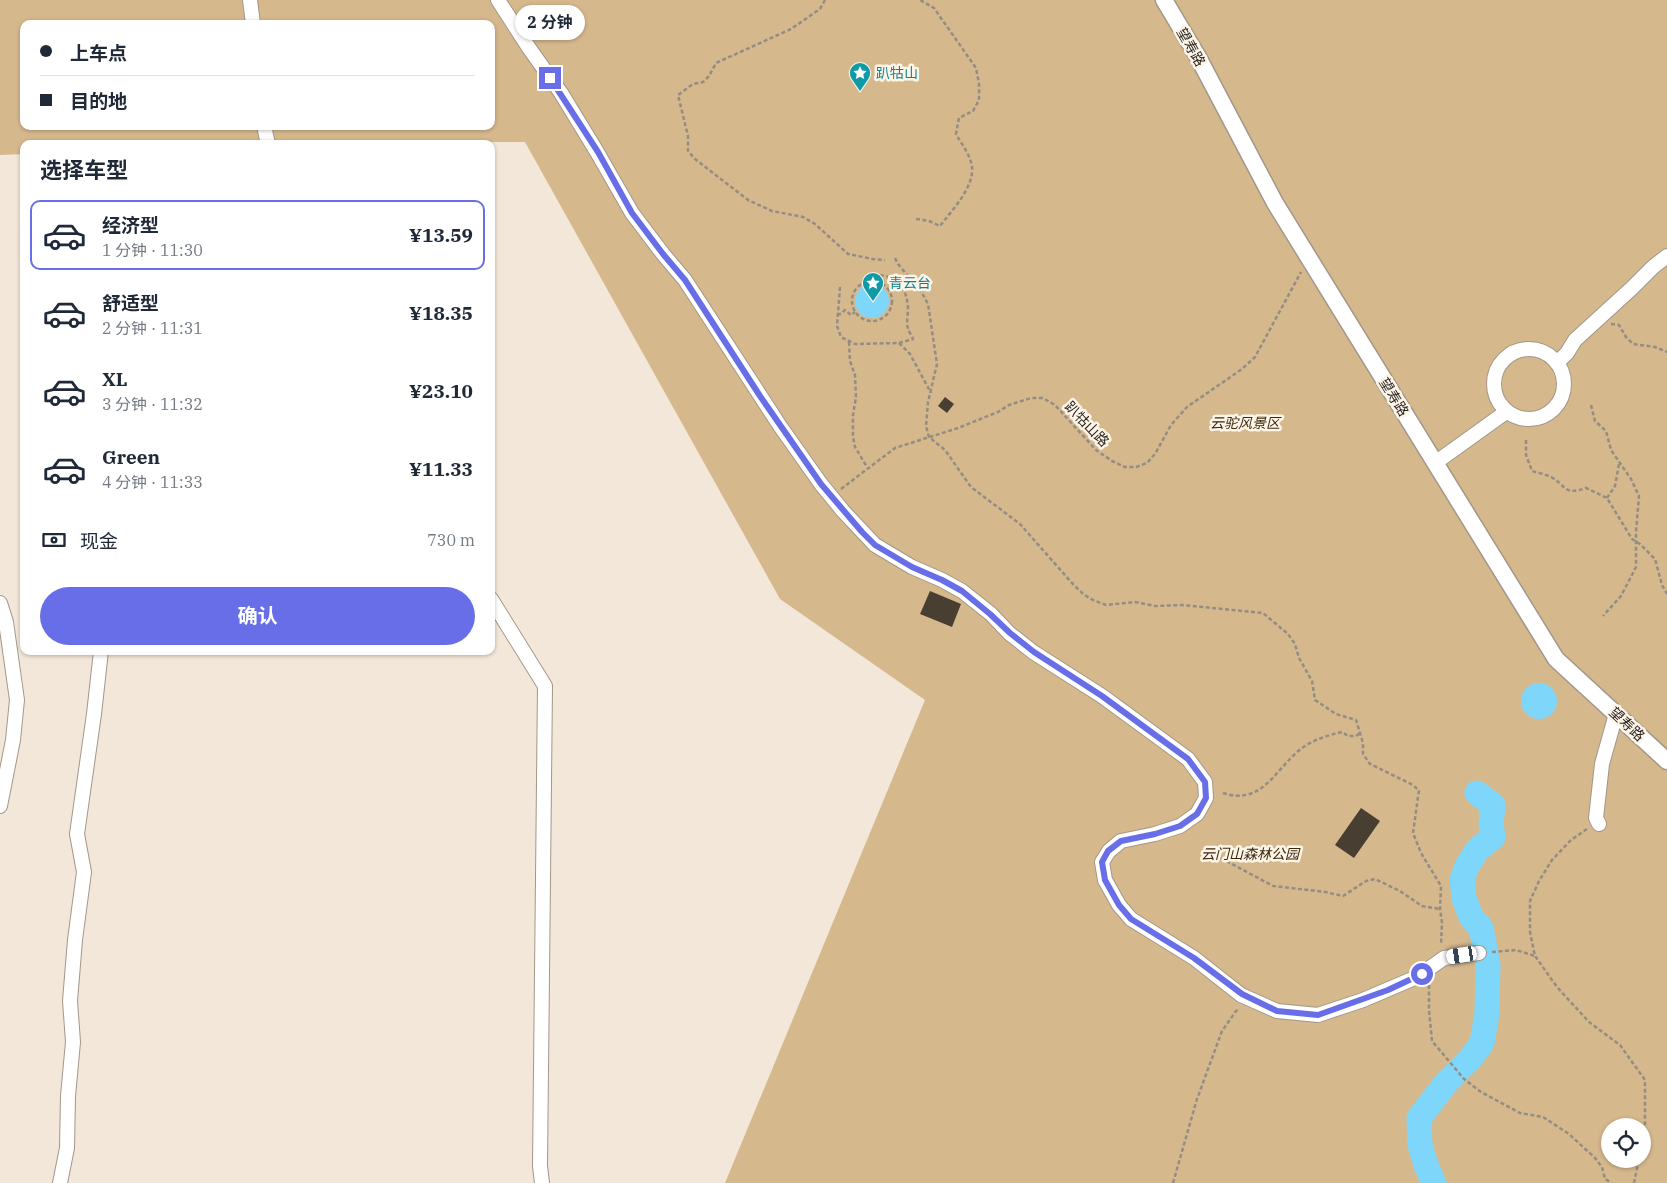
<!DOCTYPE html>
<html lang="zh">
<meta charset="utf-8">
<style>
body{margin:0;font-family:"IBM Plex Serif","Noto Sans SC",serif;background:#f2f2f3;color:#1f2937;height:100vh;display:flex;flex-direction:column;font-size:19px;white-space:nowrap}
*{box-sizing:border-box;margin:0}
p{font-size:16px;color:#747a83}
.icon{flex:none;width:28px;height:28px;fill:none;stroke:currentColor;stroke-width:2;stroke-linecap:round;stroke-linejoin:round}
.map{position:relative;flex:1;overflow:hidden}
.details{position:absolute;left:20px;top:140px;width:475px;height:515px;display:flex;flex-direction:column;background:#fff;border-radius:10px;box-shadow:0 1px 4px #0004}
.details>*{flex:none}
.hud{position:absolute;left:20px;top:20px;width:475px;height:110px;border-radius:10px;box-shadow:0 1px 4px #0004;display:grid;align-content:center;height:110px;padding:0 20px;background:#fff}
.fabs{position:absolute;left:1601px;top:1118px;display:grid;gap:10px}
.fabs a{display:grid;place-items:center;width:50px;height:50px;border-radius:50%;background:#fff;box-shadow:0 1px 4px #0004;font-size:25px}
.end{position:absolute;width:22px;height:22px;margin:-11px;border:6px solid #676ee7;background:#fff;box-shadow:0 0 0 2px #fff}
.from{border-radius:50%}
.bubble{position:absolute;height:35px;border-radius:18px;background:#fff;box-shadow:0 1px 4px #0004;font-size:16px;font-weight:700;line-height:35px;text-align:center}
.car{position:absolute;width:15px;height:30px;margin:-15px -8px;border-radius:6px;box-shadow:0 0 4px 1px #0007;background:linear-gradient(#fff 24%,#345 0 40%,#fff 0 76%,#345 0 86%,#fff 0)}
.hud b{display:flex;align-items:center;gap:18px;height:48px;font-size:19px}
.hud b+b{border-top:1px solid #e0e1e3}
.hud i{width:12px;height:12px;background:#1f2937}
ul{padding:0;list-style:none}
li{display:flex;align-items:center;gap:15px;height:70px;margin:0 10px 8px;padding:0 10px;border:2px solid transparent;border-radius:10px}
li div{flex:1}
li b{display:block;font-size:19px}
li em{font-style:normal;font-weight:700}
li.current{border-color:#676ee7}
li>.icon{width:45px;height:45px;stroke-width:1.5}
h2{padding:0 20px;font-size:22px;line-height:60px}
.pay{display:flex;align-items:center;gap:12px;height:55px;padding:0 20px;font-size:19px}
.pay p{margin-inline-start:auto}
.button{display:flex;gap:10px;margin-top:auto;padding:10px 20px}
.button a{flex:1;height:58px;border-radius:30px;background:#676ee7;color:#fff;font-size:20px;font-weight:700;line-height:58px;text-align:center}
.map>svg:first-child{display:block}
.green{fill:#d6b88d;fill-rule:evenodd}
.water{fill:#7ed7fb}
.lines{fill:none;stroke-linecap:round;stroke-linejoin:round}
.river{stroke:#7ed7fb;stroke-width:25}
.building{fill:#483f32}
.minor-casing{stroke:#a29789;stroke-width:16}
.tertiary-casing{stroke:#a29789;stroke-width:19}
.path{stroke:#958d82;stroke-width:2.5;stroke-dasharray:4 2.5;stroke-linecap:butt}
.minor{stroke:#fff;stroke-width:14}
.tertiary{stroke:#fff;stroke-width:16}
.route{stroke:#676ee7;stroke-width:6}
.labels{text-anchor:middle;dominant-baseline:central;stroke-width:5;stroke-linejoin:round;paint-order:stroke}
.street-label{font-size:14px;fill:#231f1a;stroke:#fef5e9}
.culture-label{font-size:14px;fill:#0d838f;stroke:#fef5e9;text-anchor:start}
.park-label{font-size:14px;font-style:italic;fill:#3c290b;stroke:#fef5e9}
</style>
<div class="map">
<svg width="1667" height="1183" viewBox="0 0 1667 1183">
<rect width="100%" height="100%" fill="#f2e7d8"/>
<!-- green -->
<path class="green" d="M0 0H1667V1183H725L925 700 780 599 525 142 24 144V154L0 155ZM24 24H491V126H24ZM1610 1126H1642V1159H1610Z"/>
<!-- water -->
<g class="water">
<circle cx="872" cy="301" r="17"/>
<circle cx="1539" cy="701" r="18"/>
</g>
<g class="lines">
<!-- river -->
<polyline class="river" points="1434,1183 1426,1165 1420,1145 1419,1118 1446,1083 1470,1059 1482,1043 1487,1013 1488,965 1481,928 1471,917 1464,898 1462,880 1467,866 1477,850 1493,837 1491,824 1493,805 1477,793"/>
</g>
<!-- building -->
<g class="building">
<polygon points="945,397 954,404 947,413 938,406"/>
<polygon points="930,591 961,604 952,627 920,614"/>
<polygon points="1361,808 1380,821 1354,858 1335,845"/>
</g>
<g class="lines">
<!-- minor casing -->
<g class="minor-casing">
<g id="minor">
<polyline points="250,0 253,24"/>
<polyline points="498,0 529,48 561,93 597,152 632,213 663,254 685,280 780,426 821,484 843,511 875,545 912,567 942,580 962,591 991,614 1009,633 1033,652 1102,696 1188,759 1205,782 1206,798 1197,814 1180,826 1155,834 1121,841 1109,851 1102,862 1105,880 1119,905 1131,919 1194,958 1241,995 1277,1011 1318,1015 1363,1000 1417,977 1444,958 1479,953"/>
<polyline points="264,126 268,144"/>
<circle cx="1529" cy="384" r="35"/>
<polyline points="1557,363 1567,353 1575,340 1632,288 1653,267 1667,256"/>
<polyline points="1435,463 1506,412"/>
<polyline points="491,599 545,686 540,1166 542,1183"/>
<polyline points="0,603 6,622 17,700 13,740 0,806"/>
<polyline points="1599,824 1596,818 1602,764 1616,714"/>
<polyline points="60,1183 67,1148 68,1096 73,1042 70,1001 75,940 84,872 77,834 94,714 101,651"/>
</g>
</g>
<!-- tertiary casing -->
<g class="tertiary-casing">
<polyline id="tertiary" points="1164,0 1198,57 1275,203 1556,659 1667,761"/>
</g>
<!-- path -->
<g class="path">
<polyline points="825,0 820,9 791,29 716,63 709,76 703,82 693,84 678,95 688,136 688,151 695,159 748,200 772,211 803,217 815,224 848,254 873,259 885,260"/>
<path d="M916 219 929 221 940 226C952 210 978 184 971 162 968 152 961 143 956 134L959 118 973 111 979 100V84L976 68 934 8 920 0"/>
<polyline points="895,258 898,264 922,293 928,304 937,364 928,402 926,426 929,437 945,450 971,487 1020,524 1071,582 1083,594 1093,600 1106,605 1135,602 1155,606 1182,605 1263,613 1288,634 1295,644 1299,658 1312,681 1315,700 1336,714 1356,720 1363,743 1363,754 1370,764 1411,784 1419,790 1413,833 1421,853 1441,886 1440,909 1442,923 1441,945"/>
<polyline points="871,274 872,281"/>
<circle cx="872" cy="301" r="20"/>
<path d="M840 287 837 326 841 337 855 344 899 343 913 339C912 336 909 332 908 329 906 322 908 316 908 309 907 289 899 276 878 275L877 281"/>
<polyline points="837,314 841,314 845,310 851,315 855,312"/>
<polyline points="1611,324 1619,325 1626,337 1633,344 1655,347 1667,352"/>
<polyline points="849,342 850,361 855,375 856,397 853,415 853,437 855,447 867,467"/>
<polyline points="899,343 910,354 931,393"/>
<polyline points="1591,405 1595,421 1606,431 1611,450 1631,479 1639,496 1636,532 1636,567 1621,596 1603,616"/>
<path d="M1526 440V455L1532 471C1538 473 1545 474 1551 477 1566 485 1563 496 1586 488L1607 498 1632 539 1640 544 1655 559 1662 585 1667 594"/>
<polyline points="841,489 895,448 958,428 998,412 1009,405 1031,398 1043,398 1055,405 1096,450 1112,461 1125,467 1136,467 1147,463 1155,454 1171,425 1187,407 1242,369 1255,357 1301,272"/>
<polyline points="1607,498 1615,486 1619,464"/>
<path d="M1223 793C1260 805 1273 774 1296 753 1309 741 1325 736 1342 732L1348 736H1356L1361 732"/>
<polyline points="1587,829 1571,840 1552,860 1539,881 1530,901 1530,932 1535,956 1557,987 1589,1022 1620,1045 1645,1080 1645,1127 1642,1140"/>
<polyline points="1208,855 1219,857 1273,886 1325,892 1343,896 1366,881 1375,879 1400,891 1422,906 1440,909"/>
<polyline points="1492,952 1516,950 1535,956"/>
<polyline points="1429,985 1429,1010 1432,1041 1464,1079 1481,1092 1520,1113 1543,1117 1569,1134 1595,1158 1602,1167 1605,1179 1612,1183"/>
<polyline points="1173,1183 1197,1099 1222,1031 1236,1011 1240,1009"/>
<polyline points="1634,1183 1639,1159"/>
</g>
<!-- minor -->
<use href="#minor" class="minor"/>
<!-- tertiary -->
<use href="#tertiary" class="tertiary"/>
</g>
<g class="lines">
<!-- route -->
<polyline class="route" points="550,78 598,152 632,213 663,254 685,280 760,396 821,484 862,532 875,545 912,567 942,580 962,591 990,614 1010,633 1034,652 1102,696 1188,759 1205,782 1206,798 1197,814 1180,826 1155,834 1121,841 1108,851 1102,862 1105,880 1119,905 1131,919 1194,958 1242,994 1277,1011 1318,1015 1388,990 1422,974"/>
</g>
<!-- icons -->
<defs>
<g id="sight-pin" transform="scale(1.125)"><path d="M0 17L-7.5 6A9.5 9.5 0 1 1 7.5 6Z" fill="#0f9aa8" stroke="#fef5e9"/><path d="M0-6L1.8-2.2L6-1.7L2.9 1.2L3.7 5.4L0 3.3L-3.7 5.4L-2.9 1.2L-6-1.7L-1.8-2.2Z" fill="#fff"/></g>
</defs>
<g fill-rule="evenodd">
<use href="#sight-pin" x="860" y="73"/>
<use href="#sight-pin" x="873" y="283"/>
</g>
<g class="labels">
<!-- street labels -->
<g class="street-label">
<text transform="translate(1191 47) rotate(60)">望寿路</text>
<text transform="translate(1394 397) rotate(58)">望寿路</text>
<text transform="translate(1087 424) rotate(46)">趴牯山路</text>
<text transform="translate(1627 724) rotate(43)">望寿路</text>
</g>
<!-- culture labels -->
<g class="culture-label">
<text x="876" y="73">趴牯山</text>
<text x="889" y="283">青云台</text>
</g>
<!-- park labels -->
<g class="park-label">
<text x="1245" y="423">云驼风景区</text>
<text x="1250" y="854">云门山森林公园</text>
</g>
</g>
</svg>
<div class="fabs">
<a><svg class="icon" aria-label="locate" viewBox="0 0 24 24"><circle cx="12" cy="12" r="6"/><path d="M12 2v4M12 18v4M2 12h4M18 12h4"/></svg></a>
</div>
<i class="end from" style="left:1422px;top:974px"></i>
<i class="end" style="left:550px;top:78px"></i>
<div class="bubble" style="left:515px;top:5px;width:70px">2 分钟</div>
<i class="car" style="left:1462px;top:955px;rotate:261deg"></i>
<div class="hud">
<b><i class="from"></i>上车点</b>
<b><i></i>目的地</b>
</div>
<section class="details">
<h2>选择车型</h2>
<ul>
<li class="current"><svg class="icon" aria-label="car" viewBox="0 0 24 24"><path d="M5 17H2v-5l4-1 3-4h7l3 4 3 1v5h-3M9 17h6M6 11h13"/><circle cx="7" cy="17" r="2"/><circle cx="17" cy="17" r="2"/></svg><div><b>经济型</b><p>1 分钟 · 11:30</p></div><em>¥13.59</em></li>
<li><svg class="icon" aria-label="car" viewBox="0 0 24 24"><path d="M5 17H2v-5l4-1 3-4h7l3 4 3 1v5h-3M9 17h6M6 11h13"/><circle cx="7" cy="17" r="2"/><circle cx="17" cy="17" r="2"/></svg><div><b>舒适型</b><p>2 分钟 · 11:31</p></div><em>¥18.35</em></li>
<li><svg class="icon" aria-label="car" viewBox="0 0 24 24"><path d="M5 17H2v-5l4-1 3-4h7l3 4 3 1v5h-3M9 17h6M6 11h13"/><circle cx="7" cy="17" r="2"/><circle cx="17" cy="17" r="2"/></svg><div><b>XL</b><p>3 分钟 · 11:32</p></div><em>¥23.10</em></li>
<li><svg class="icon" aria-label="car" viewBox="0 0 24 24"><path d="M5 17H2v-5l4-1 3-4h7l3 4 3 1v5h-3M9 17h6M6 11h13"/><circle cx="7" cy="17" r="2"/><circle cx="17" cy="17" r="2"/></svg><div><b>Green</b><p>4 分钟 · 11:33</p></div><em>¥11.33</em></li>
</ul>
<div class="pay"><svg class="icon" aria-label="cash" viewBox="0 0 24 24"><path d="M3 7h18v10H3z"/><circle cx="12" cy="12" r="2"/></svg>现金<p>730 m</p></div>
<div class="button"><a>确认</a></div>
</section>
</div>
